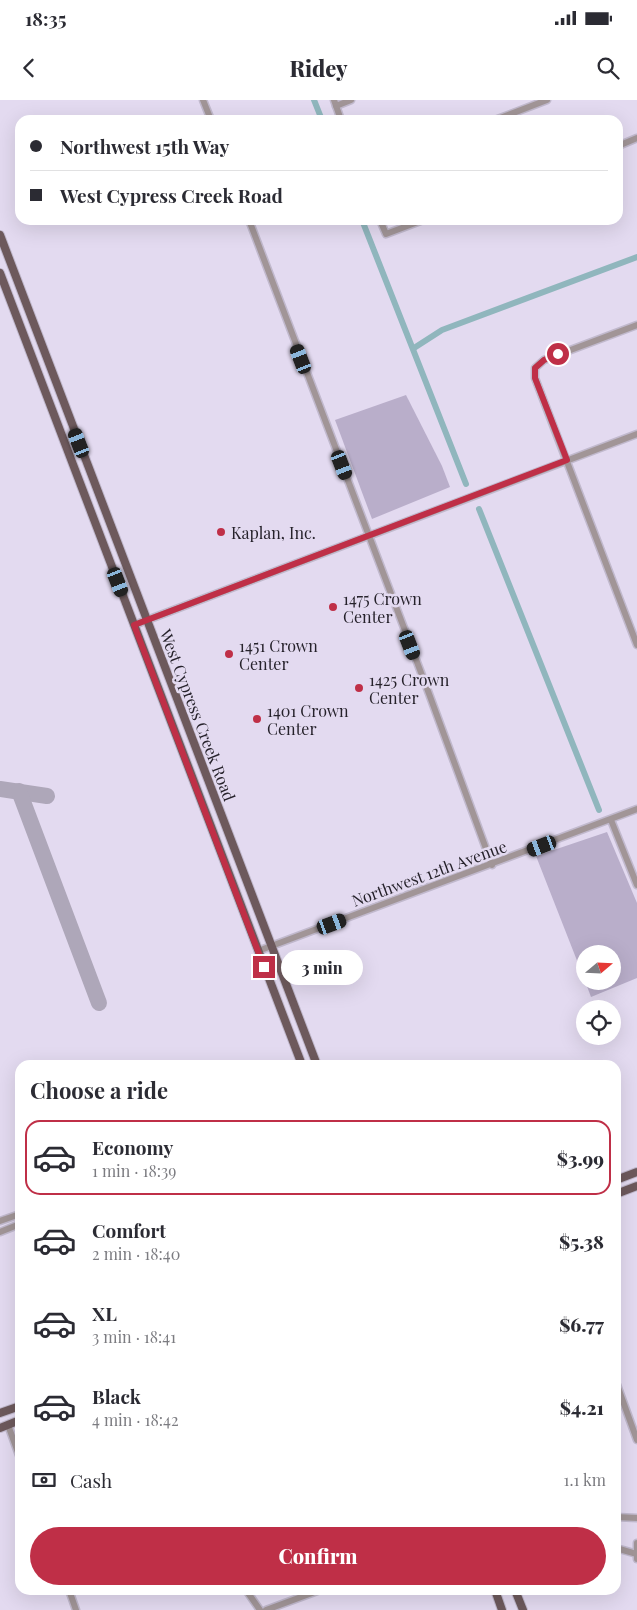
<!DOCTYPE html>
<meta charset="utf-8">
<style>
body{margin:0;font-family:"Playfair Display",serif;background:#f2f2f3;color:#2b2b33;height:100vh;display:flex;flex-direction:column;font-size:19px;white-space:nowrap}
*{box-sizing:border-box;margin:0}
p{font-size:16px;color:#7c7c81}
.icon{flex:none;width:28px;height:28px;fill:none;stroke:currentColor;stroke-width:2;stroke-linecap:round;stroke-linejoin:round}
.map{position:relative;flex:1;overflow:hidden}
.sheet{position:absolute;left:15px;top:960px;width:606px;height:535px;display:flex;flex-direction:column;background:#fff;border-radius:15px;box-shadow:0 5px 20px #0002}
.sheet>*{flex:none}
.top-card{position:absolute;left:15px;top:15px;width:608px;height:110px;border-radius:15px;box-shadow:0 5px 20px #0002;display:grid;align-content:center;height:110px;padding:0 15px;background:#fff}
.needle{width:32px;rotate:71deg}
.tools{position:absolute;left:576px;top:845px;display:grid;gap:10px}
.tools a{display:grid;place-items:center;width:45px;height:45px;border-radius:50%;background:#fff;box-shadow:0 5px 20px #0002;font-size:25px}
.end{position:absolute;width:22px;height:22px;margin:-11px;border:6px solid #bf2f47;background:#fff;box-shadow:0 0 0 2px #fff}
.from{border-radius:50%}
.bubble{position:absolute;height:35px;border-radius:18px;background:#fff;box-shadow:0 5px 20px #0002;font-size:16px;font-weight:800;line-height:35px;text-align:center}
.car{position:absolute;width:15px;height:30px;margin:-15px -8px;border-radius:6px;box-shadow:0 0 4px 1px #0007;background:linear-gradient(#222 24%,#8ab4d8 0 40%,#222 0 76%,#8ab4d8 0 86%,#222 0)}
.top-card b{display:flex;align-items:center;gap:18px;height:48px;font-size:19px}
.top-card b+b{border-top:1px solid #e1e1e2}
.top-card i{width:12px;height:12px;background:#2b2b33}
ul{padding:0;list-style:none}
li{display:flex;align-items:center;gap:15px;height:75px;margin:0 10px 8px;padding:0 5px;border:2px solid transparent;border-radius:15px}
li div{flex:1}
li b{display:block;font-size:19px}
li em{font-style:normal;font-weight:800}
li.current{border-color:#bf2f47}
li>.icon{width:45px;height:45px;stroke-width:1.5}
h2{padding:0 15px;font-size:22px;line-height:60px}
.pay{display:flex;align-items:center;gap:12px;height:55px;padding:0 15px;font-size:19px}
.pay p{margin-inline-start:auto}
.action{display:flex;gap:10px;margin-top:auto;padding:10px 15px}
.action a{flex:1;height:58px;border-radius:30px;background:#bf2f47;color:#fff;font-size:20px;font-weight:800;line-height:58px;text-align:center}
.status{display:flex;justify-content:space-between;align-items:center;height:35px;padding:0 25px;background:#fff;direction:ltr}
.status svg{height:14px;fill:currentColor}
header{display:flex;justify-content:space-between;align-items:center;height:65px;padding:0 15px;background:#fff;font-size:22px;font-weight:800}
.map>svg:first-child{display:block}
.green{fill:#b9aeca}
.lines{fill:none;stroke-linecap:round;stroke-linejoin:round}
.canal{stroke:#90b6bd;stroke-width:6}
.taxiway{stroke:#aea7b9;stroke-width:16}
.minor-casing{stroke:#c1b9cd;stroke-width:9}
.major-casing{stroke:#c1b9cd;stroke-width:10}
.minor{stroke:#a19597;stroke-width:6}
.major{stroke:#6d595c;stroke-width:8}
.route{stroke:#bf2f47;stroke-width:6}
.poi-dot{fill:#bf2f47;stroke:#e3daf0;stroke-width:2}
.labels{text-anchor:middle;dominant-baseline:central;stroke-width:5;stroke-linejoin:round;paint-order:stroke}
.poi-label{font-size:16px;fill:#26222b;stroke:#e3daf0;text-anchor:start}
.street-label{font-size:16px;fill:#26222b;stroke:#e3daf0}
</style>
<div class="status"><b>18:35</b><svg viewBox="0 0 49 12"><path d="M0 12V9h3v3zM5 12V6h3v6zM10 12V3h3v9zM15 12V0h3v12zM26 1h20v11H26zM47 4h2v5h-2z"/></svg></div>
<header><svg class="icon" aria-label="back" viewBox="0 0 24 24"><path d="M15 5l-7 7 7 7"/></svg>Ridey<svg class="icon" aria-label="search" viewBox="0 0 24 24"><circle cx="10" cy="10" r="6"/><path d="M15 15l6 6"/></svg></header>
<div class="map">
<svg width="637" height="1510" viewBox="0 0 637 1510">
<rect width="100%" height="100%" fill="#e3daf0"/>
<!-- green -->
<g class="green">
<polygon points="406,295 442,366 450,387 372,419 335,320"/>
<polygon points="607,732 637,803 637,878 591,897 585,881 612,881 612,854 585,854 585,881 536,756"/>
</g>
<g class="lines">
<!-- canal -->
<g class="canal">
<polyline points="314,0 322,20"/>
<polyline points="362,120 466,384"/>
<polyline points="414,248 442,230 637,157"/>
<polyline points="479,409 599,710"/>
</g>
<!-- taxiway -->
<g class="taxiway">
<polyline points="0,689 47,696"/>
<polyline points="19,691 99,903"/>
</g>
<!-- minor casing -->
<g class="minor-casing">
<g id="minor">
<polyline points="203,0 211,20"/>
<polyline points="334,0 341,20"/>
<polyline points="336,6 351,0"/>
<polyline points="495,20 547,0"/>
<polyline points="618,46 637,38"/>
<polyline points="249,120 428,591 492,765"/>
<polyline points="380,120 386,134 423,120"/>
<polyline points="637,225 544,260 535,268 535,278 637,545"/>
<polyline points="134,525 637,334"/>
<polyline points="611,720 637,785"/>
<polyline points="258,851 637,709"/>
<polyline points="0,1121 20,1114"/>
<polyline points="0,1132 20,1124"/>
<polyline points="616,1282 637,1340"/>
<polyline points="8,1325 20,1358"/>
<polyline points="616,1417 637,1418"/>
<polyline points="637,1443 637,1459"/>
<polyline points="616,1448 637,1454"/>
<polyline points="69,1490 76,1510"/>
<polyline points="246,1490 260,1510"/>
<polyline points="266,1510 320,1490"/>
</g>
</g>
<!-- major casing -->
<g class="major-casing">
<g id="major">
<polyline points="0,135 317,965"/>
<polyline points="0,173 302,965"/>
<polyline points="616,1080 637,1072"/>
<polyline points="616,1094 637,1086"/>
<polyline points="0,1313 20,1306"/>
<polyline points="0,1328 20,1320"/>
<polyline points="495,1490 502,1510"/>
<polyline points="515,1490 523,1510"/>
</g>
</g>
<!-- minor -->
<use href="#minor" class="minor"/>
<!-- major -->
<use href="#major" class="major"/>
</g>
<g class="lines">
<!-- route -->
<polyline class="route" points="264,867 134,525 567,360 535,278 535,268 544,260 558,254"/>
</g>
<!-- markers -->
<g class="poi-dot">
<circle cx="221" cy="432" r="5"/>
<circle cx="333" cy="507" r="5"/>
<circle cx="229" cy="554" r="5"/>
<circle cx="359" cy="588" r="5"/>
<circle cx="257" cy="619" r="5"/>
</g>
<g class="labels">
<!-- poi labels -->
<g class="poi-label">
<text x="231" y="432">Kaplan, Inc.</text>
<text x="343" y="498">1475 Crown<tspan x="343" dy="18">Center</tspan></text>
<text x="239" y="545">1451 Crown<tspan x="239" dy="18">Center</tspan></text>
<text x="369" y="579">1425 Crown<tspan x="369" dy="18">Center</tspan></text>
<text x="267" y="610">1401 Crown<tspan x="267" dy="18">Center</tspan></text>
</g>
<!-- street labels -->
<g class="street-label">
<text transform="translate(198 615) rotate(69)">West Cypress Creek Road</text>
<text transform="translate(429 773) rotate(-20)">Northwest 12th Avenue</text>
</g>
</g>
</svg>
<div class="tools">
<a><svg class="needle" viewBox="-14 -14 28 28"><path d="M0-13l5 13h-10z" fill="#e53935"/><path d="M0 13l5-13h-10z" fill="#7c7c81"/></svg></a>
<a><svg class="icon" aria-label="locate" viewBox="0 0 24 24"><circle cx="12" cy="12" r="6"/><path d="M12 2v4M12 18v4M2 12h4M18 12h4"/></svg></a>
</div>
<i class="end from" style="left:558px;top:254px"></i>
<i class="end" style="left:264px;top:867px"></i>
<div class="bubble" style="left:281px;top:850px;width:82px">3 min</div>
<i class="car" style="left:301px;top:259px;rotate:339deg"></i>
<i class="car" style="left:79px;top:343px;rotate:339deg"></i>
<i class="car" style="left:342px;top:365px;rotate:159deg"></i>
<i class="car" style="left:118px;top:482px;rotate:159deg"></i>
<i class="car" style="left:410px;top:545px;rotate:159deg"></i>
<i class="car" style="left:542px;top:746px;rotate:249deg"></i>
<i class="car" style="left:332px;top:824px;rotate:70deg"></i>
<div class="top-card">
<b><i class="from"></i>Northwest 15th Way</b>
<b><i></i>West Cypress Creek Road</b>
</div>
<section class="sheet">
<h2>Choose a ride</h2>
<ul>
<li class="current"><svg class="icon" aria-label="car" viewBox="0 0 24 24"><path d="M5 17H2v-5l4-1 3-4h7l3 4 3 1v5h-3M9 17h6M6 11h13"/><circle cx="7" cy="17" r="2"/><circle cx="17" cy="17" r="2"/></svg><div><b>Economy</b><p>1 min · 18:39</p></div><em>$3.99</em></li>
<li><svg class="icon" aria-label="car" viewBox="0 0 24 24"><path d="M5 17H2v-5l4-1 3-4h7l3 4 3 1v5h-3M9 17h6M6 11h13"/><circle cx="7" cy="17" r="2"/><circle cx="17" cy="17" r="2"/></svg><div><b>Comfort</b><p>2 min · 18:40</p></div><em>$5.38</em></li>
<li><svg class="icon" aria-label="car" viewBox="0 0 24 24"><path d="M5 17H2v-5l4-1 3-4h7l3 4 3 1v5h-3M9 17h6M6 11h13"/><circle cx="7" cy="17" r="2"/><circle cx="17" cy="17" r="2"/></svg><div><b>XL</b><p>3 min · 18:41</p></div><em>$6.77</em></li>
<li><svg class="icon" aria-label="car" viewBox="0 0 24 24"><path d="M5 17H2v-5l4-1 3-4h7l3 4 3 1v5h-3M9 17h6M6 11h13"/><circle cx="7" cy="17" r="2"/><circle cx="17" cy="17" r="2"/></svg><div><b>Black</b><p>4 min · 18:42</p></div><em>$4.21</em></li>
</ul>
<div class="pay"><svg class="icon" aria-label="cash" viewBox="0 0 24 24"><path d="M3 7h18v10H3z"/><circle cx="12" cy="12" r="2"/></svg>Cash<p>1.1 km</p></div>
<div class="action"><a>Confirm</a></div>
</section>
</div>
